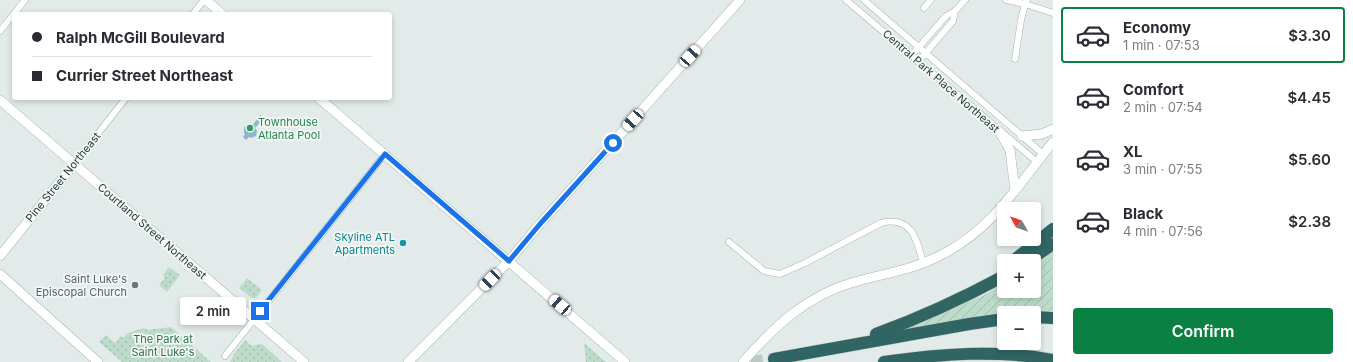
<!DOCTYPE html>
<meta charset="utf-8">
<style>
body{margin:0;font-family:Inter,sans-serif;background:#f2f2f3;color:#2b2b33;height:100vh;display:flex;flex-direction:column;font-size:15px;white-space:nowrap}
*{box-sizing:border-box;margin:0}
p{font-size:13px;color:#7c7c81}
.icon{flex:none;width:22px;height:22px;fill:none;stroke:currentColor;stroke-width:2;stroke-linecap:round;stroke-linejoin:round}
.map{position:relative;flex:1;overflow:hidden}
.sheet{display:flex;flex-direction:column;background:#fff;width:300px}
.sheet>*{flex:none}
.top-card{position:absolute;left:12px;top:12px;width:380px;height:88px;border-radius:4px;box-shadow:0 2px 6px #0003;display:grid;align-content:center;height:88px;padding:0 20px;background:#fff}
.needle{width:26px;rotate:310deg}
.tools{position:absolute;left:997px;top:202px;display:grid;gap:8px}
.tools a{display:grid;place-items:center;width:44px;height:44px;border-radius:4px;background:#fff;box-shadow:0 2px 6px #0003;font-size:20px}
.end{position:absolute;width:18px;height:18px;margin:-9px;border:5px solid #1a73e8;background:#fff;box-shadow:0 0 0 2px #fff}
.from{border-radius:50%}
.bubble{position:absolute;height:28px;border-radius:4px;background:#fff;box-shadow:0 2px 6px #0003;font-size:13px;font-weight:600;line-height:28px;text-align:center}
.car{position:absolute;width:12px;height:24px;margin:-12px -6px;border-radius:5px;box-shadow:0 0 3px 1px #0007;background:linear-gradient(#fff 24%,#345 0 40%,#fff 0 76%,#345 0 86%,#fff 0)}
.top-card b{display:flex;align-items:center;gap:14px;height:38px;font-size:15px}
.top-card b+b{border-top:1px solid #e1e1e2}
.top-card i{width:10px;height:10px;background:#2b2b33}
ul{padding:7px 0 0;list-style:none}
li{display:flex;align-items:center;gap:12px;height:56px;margin:0 8px 6px;padding:0 12px;border:2px solid transparent;border-radius:4px}
li div{flex:1}
li b{display:block;font-size:15px}
li em{font-style:normal;font-weight:600}
li.current{border-color:#0b8043}
li>.icon{width:36px;height:36px;stroke-width:1.5}
.action{display:flex;gap:8px;margin-top:auto;padding:8px 20px}
.action a{flex:1;height:46px;border-radius:4px;background:#0b8043;color:#fff;font-size:16px;font-weight:600;line-height:46px;text-align:center}
main{display:flex;flex:1;min-height:0}
.map>svg:first-child{display:block}
.park{fill:url(#park-dots)}
.garden{fill:url(#garden-furrows)}
.water{fill:#8eb7cc}
.lines{fill:none;stroke-linecap:round;stroke-linejoin:round}
.motorway-tunnel{stroke:#bcc8c6;stroke-width:12;stroke-dasharray:12 6;stroke-linecap:butt}
.minor-casing{stroke:#a5b3b1;stroke-width:7}
.secondary-casing{stroke:#a1b6b3;stroke-width:10}
.motorway-casing{stroke:#c1c8c8;stroke-width:13}
.minor{stroke:#fff;stroke-width:6}
.secondary{stroke:#fff;stroke-width:9}
.motorway{stroke:#316564;stroke-width:12}
.route{stroke:#1a73e8;stroke-width:5}
.leisure-dot{fill:#2e9e5b;stroke:#f2f8f6;stroke-width:1.5}
.culture-dot{fill:#0f9aa8;stroke:#f2f8f6;stroke-width:1.5}
.worship-dot{fill:#6b7280;stroke:#f2f8f6;stroke-width:1.5}
.labels{text-anchor:middle;dominant-baseline:central;stroke-width:3.5;stroke-linejoin:round;paint-order:stroke}
.street-label{font-size:11px;fill:#233b39;stroke:#f2f8f6}
.leisure-label{font-size:11px;fill:#27864d;stroke:#f2f8f6;text-anchor:start}
.culture-label{font-size:11px;fill:#0d838f;stroke:#f2f8f6;text-anchor:end}
.worship-label{font-size:11px;fill:#5b616d;stroke:#f2f8f6;text-anchor:end}
.park-label{font-size:11px;fill:#316f55;stroke:#f2f8f6}
</style>
<main>
<div class="map">
<svg width="1053" height="362" viewBox="0 0 1053 362">
<defs>
<pattern id="park-dots" width="8" height="8" patternUnits="userSpaceOnUse"><rect width="8" height="8" fill="#bddbcb"/><path d="M2 2h.1M6 6h.1" fill="none" stroke="#a2bdaf" stroke-width="1.8" stroke-linecap="round"/></pattern>
<pattern id="garden-furrows" width="10" height="10" patternUnits="userSpaceOnUse"><rect width="10" height="10" fill="#bddbcb"/><path d="M-1 1l2-2M0 10L10 0M9 11l2-2" fill="none" stroke="#a2bdaf"/></pattern>
</defs>
<rect width="100%" height="100%" fill="#e2ebe9"/>
<!-- park -->
<g class="park">
<polygon points="169,267 180,275 167,292 159,285 165,278 163,275"/>
<polygon points="247,278 262,290 256,298 252,298 239,288"/>
<polygon points="171,327 211,362 122,362 99,342 106,335 115,343 121,336 123,338 128,333 143,328 148,330"/>
<polygon points="245,340 252,346 262,344 282,362 230,362 234,354"/>
<polygon points="584,343 606,362 586,362"/>
</g>
<!-- garden -->
<path class="garden" d="M1053 250V311C1004 308 955 320 907 331L906 327 984 295 1004 283V291H1034V263Z"/>
<!-- water -->
<polygon class="water" points="260,115 264,118 255,128 257,131 256,136 251,138 249,137 246,140 243,137 245,134 244,133 244,127 249,125 252,126"/>
<g class="lines">
<!-- motorway-tunnel -->
<polyline class="motorway-tunnel" points="751,362 774,359"/>
<!-- minor casing -->
<g class="minor-casing">
<g id="minor">
<polyline points="846,0 1037,162"/>
<polyline points="864,0 1043,154"/>
<polyline points="1006,0 1025,4 1027,0"/>
<polyline points="924,8 931,0"/>
<polyline points="193,14 204,0"/>
<polyline points="0,31 25,0"/>
<polyline points="911,56 946,16 955,11 965,0"/>
<polyline points="1015,59 1021,20 1025,4 1053,13"/>
<polyline points="918,62 953,21 955,11"/>
<polyline points="74,164 126,98"/>
<path d="M729 242 764 271 780 274 805 263 881 223C912 215 917 240 923 263"/>
<polyline points="225,356 385,154"/>
</g>
</g>
<!-- secondary casing -->
<g class="secondary-casing">
<g id="secondary">
<polyline points="206,0 222,14"/>
<polyline points="319,98 625,362"/>
<polyline points="0,100 304,362"/>
<polyline points="999,131 1010,150 1015,191"/>
<polyline points="1022,136 1042,134 1053,129"/>
<polyline points="0,256 74,164"/>
<polyline points="0,274 98,362"/>
<polyline points="408,362 509,261 540,224 740,0"/>
<path d="M743 362C773 328 806 296 851 283 881 274 913 270 941 255 992 230 1018 185 1053 142"/>
</g>
</g>
<!-- motorway casing -->
<g class="motorway-casing">
<g id="motorway">
<polyline points="1013,261 1053,229"/>
<polyline points="1028,261 1053,244"/>
<polyline points="1034,317 1053,318"/>
<path d="M876 334C920 318 963 298 1004 276"/>
<polyline points="774,359 969,324 1004,319"/>
<path d="M884 362C939 354 998 349 1053 360"/>
</g>
</g>
<!-- minor -->
<use href="#minor" class="minor"/>
<!-- secondary -->
<use href="#secondary" class="secondary"/>
<!-- motorway -->
<use href="#motorway" class="motorway"/>
</g>
<g class="lines">
<!-- route -->
<polyline class="route" points="260,311 385,154 509,261 540,224 613,143"/>
</g>
<!-- markers -->
<circle class="leisure-dot" cx="250" cy="128" r="4"/>
<circle class="culture-dot" cx="403" cy="243" r="4"/>
<circle class="worship-dot" cx="135" cy="285" r="4"/>
<g class="labels">
<!-- street labels -->
<g class="street-label">
<text transform="translate(941 81) rotate(41)">Central Park Place Northeast</text>
<text transform="translate(63 177) rotate(-51)">Pine Street Northeast</text>
<text transform="translate(152 231) rotate(41)">Courtland Street Northeast</text>
</g>
<!-- leisure labels -->
<g class="leisure-label">
<text x="258" y="122">Townhouse<tspan x="258" dy="13">Atlanta Pool</tspan></text>
</g>
<!-- culture labels -->
<g class="culture-label">
<text x="395" y="237">Skyline ATL<tspan x="395" dy="13">Apartments</tspan></text>
</g>
<!-- worship labels -->
<g class="worship-label">
<text x="127" y="279">Saint Luke's<tspan x="127" dy="13">Episcopal Church</tspan></text>
</g>
<!-- park labels -->
<g class="park-label">
<text x="163" y="339">The Park at<tspan x="163" dy="13">Saint Luke's</tspan></text>
</g>
</g>
</svg>
<div class="tools">
<a><svg class="needle" viewBox="-14 -14 28 28"><path d="M0-13l5 13h-10z" fill="#e53935"/><path d="M0 13l5-13h-10z" fill="#7c7c81"/></svg></a>
<a>+</a>
<a>−</a>
</div>
<i class="end from" style="left:613px;top:143px"></i>
<i class="end" style="left:260px;top:311px"></i>
<div class="bubble" style="left:180px;top:297px;width:66px">2 min</div>
<i class="car" style="left:690px;top:56px;rotate:42deg"></i>
<i class="car" style="left:633px;top:120px;rotate:222deg"></i>
<i class="car" style="left:490px;top:280px;rotate:225deg"></i>
<i class="car" style="left:560px;top:305px;rotate:311deg"></i>
<div class="top-card">
<b><i class="from"></i>Ralph McGill Boulevard</b>
<b><i></i>Currier Street Northeast</b>
</div>
</div>
<section class="sheet">
<ul>
<li class="current"><svg class="icon" aria-label="car" viewBox="0 0 24 24"><path d="M5 17H2v-5l4-1 3-4h7l3 4 3 1v5h-3M9 17h6M6 11h13"/><circle cx="7" cy="17" r="2"/><circle cx="17" cy="17" r="2"/></svg><div><b>Economy</b><p>1 min · 07:53</p></div><em>$3.30</em></li>
<li><svg class="icon" aria-label="car" viewBox="0 0 24 24"><path d="M5 17H2v-5l4-1 3-4h7l3 4 3 1v5h-3M9 17h6M6 11h13"/><circle cx="7" cy="17" r="2"/><circle cx="17" cy="17" r="2"/></svg><div><b>Comfort</b><p>2 min · 07:54</p></div><em>$4.45</em></li>
<li><svg class="icon" aria-label="car" viewBox="0 0 24 24"><path d="M5 17H2v-5l4-1 3-4h7l3 4 3 1v5h-3M9 17h6M6 11h13"/><circle cx="7" cy="17" r="2"/><circle cx="17" cy="17" r="2"/></svg><div><b>XL</b><p>3 min · 07:55</p></div><em>$5.60</em></li>
<li><svg class="icon" aria-label="car" viewBox="0 0 24 24"><path d="M5 17H2v-5l4-1 3-4h7l3 4 3 1v5h-3M9 17h6M6 11h13"/><circle cx="7" cy="17" r="2"/><circle cx="17" cy="17" r="2"/></svg><div><b>Black</b><p>4 min · 07:56</p></div><em>$2.38</em></li>
</ul>
<div class="action"><a>Confirm</a></div>
</section>
</main>
